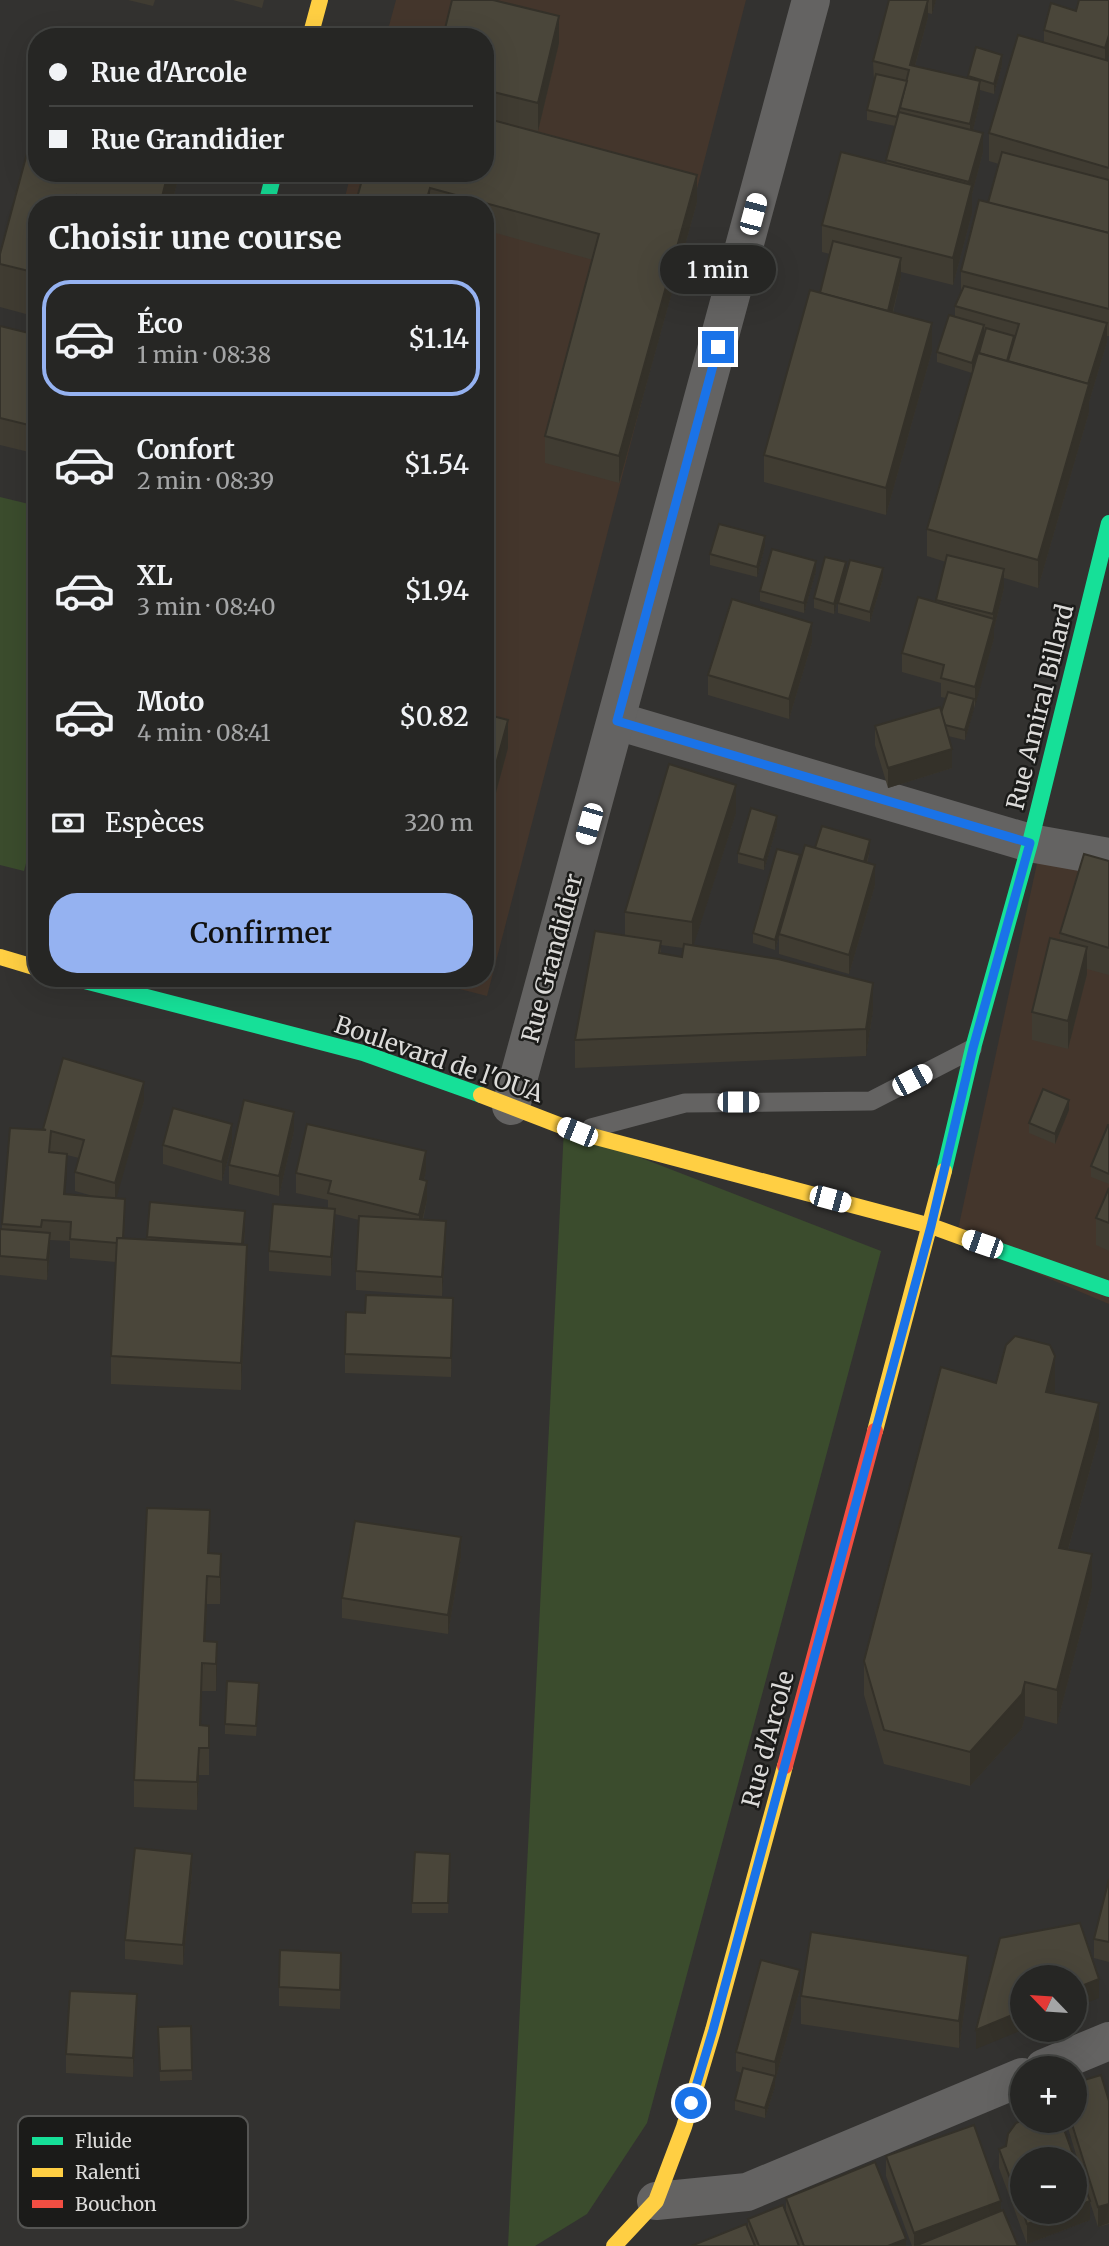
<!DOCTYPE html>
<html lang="fr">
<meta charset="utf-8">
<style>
body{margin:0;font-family:Merriweather,serif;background:#323231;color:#f1f3f6;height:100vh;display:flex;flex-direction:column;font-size:26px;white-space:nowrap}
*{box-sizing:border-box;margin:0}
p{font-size:23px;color:#a4a5a6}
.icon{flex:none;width:38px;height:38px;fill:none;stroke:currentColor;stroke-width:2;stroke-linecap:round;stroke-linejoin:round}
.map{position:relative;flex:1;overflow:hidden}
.panel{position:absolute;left:28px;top:196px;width:466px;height:791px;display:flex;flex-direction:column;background:#262624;border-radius:28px;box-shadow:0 7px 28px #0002,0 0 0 2px #424341}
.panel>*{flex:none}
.banner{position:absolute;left:28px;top:28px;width:466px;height:154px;border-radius:28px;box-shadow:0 7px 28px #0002,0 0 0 2px #424341;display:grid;align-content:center;height:154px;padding:0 21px;background:#262624}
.needle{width:46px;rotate:295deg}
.fabs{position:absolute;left:1010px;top:1965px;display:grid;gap:14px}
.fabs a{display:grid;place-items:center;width:77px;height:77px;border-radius:50%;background:#262624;box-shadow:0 7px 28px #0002,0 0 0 2px #424341;font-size:35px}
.end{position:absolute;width:32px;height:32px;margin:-16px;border:9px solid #1a73e8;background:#fff;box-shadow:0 0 0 4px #fff}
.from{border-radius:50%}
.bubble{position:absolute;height:49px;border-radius:24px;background:#262624;box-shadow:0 7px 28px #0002,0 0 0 2px #424341;font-size:23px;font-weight:600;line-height:49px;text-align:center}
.car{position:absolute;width:21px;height:42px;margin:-21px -10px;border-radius:9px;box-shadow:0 0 5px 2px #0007;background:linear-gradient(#fff 24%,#345 0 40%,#fff 0 76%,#345 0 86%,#fff 0)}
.banner b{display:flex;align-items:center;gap:24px;height:66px;font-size:26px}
.banner b+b{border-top:2px solid #424341}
.banner i{width:18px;height:18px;background:#f1f3f6}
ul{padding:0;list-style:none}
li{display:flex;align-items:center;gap:21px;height:116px;margin:0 14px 10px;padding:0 7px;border:4px solid transparent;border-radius:28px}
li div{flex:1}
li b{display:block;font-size:26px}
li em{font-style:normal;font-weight:600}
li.selected{border-color:#95b2f1}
li>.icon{width:63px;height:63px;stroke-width:1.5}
h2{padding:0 21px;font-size:32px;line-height:84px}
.pay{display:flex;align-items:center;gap:18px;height:77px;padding:0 21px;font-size:26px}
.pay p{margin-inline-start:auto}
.button{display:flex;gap:14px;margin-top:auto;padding:14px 21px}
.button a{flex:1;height:80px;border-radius:28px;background:#95b2f1;color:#111;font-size:28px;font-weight:600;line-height:80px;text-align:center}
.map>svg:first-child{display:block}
.education{fill:#44362c}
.green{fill:#3b4c2d}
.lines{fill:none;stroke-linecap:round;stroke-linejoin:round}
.lane{stroke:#646362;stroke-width:19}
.street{stroke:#646362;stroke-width:38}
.fast{stroke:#16e098;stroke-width:16}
.slow{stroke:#ffcf43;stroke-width:16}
.jam{stroke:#f24e42;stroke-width:16}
.wall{fill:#403c32;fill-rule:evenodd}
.shaded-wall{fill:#343129}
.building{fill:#4a463a;stroke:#343129;stroke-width:2}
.route{stroke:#1a73e8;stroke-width:9}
.labels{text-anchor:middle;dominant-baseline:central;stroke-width:5;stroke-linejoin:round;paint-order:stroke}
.street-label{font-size:24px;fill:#dcdbd9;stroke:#1b1b19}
.key{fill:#1b1b19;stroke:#555553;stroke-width:2}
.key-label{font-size:19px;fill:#dcdbd9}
</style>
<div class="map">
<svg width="1109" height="2246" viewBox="0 0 1109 2246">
<rect width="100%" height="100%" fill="#333230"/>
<!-- education -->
<g class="education">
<polygon points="396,0 746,0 487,996 417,978 485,978 485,205 343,205 351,173 485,173 485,37 386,37"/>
<polygon points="1039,854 1109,877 1109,1304 956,1239"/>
</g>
<!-- green -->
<g class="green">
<polygon points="0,497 37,506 37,821 24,871 0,865"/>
<polygon points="564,1128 881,1251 647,2123 587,2214 535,2246 508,2246"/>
</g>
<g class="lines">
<!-- lane -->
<polyline class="lane" points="591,1128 685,1103 871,1101 972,1049"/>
<!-- street -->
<g class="street">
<polyline points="617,721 1030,843 1109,857"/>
<polyline points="511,1106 811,0"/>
<polyline points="1044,2068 1109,2041"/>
<polyline points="656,2201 747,2192 1022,2077"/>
</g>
<!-- fast -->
<g class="fast">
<polyline points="266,205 274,173"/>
<polyline points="73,978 363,1053 481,1095"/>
<polyline points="944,1171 973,1048 1030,843 1109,523"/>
<polyline points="964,1238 1109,1289"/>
</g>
<!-- slow -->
<g class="slow">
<polyline points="310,37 320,0"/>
<polyline points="0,957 37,968"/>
<polyline points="481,1095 577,1132 931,1226 964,1238"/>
<polyline points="875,1431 944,1171"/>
<polyline points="614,2246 656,2201 684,2127 713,2030 785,1766"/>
</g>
<!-- jam -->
<polyline class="jam" points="785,1766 875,1431"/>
</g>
<!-- wall -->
<g class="wall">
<polygon points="128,0 155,0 153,6"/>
<polygon points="233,0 264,0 262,8"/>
<polygon points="889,0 936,0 932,14 928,13 928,17 915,66 968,78 968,76 1002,65 994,94 980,90 980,100 973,130 983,152 972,194 972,213 953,285 901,272 901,277 893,313 932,351 886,515 764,482 764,455 820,293 830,254 822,252 822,225 886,164 895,126 867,120 867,110 874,81 873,61"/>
<polygon points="1109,0 1107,60 1109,61 1109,336 1107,336 1107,342 1089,402 1089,412 1038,588 1004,578 1004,588 994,629 994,638 965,740 948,736 952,768 888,788 875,745 875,726 941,713 946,698 941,697 941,683 902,672 902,653 936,603 946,562 927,556 927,529 985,334 984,333 972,373 937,362 937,352 955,316 955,306 961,292 961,271 988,203 999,164 989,161 989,133 1044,42 1044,30 1076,11"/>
<polygon points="485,37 559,43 538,131 490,119 697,202 619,483 545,463 545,436 593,260 485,230 485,205 355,205 485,173"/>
<polygon points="37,173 180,173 171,205 37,205 37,317 0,307 0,254"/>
<polygon points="0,326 37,335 37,454 0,445"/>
<polygon points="765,546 757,577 710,565 710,554"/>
<polygon points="816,571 804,613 760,601 760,591"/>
<polygon points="846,572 834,614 814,608 814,598"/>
<polygon points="883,578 870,622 838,613 838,603"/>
<polygon points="812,642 789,719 708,695 708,675"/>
<polygon points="485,714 508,748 489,818 485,817"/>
<path d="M736 813 693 946 873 1010 866 1056 575 1068V1040L625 935V912ZM661 945 683 948 682 957 661 954Z"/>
<polygon points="777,826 764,870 738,863 738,853"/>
<polygon points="815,848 870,850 867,863 875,885 849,974 779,954 779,937 775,950 753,943 753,933 800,863"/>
<polygon points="1109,861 1109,975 1087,969 1087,974 1068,1049 1032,1040 1032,1012 1060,940 1060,933"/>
<path d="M144 1101 116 1198 125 1219 124 1238 147 1240 150 1202 245 1231 244 1244 247 1272 241 1390 111 1384V1356L116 1262 70 1258V1241L50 1240V1253L47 1280 0 1275V1229H2V1224L43 1129ZM67 1155 79 1158 75 1172V1191L93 1196 65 1194Z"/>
<polygon points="1069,1110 1055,1144 1029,1133 1029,1123"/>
<polygon points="1109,1125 1109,1184 1091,1177 1091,1166"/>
<polygon points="294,1131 279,1196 229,1184 229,1165"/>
<polygon points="232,1144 222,1181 163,1164 163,1145"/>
<polygon points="426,1171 424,1180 427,1200 423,1220 446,1241 442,1296 356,1290 356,1271 359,1220 335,1214 335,1229 331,1276 269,1271 269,1251 328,1209 328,1200 296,1193 296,1173"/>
<polygon points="1109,1188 1109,1251 1096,1245 1096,1218"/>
<polygon points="453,1318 451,1377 345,1373 345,1354"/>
<polygon points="996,1383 1055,1391 1054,1394 1099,1437 1068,1550 1092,1588 1057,1724 1025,1716 1022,1728 970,1786 884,1764 864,1695 864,1661"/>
<polygon points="210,1537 209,1553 221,1554 221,1582 220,1604 207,1604 205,1641 217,1642 216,1691 202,1691 201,1725 209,1726 209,1775 199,1775 197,1810 134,1807 134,1780"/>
<polygon points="461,1557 448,1634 342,1618 342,1598"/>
<polygon points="259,1693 256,1736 225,1734 225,1724"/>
<polygon points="450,1864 448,1913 412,1913 412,1903"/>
<polygon points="192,1873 183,1965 125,1959 125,1940"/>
<polygon points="1109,1879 1109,1962 1094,1958 1094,1939"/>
<polygon points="341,1972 340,2009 279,2006 279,1987"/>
<polygon points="968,1984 959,2048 801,2024 801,1996"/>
<polygon points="800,1989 775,2081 775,2086 765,2118 735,2110 735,2100 742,2073 736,2071 736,2052"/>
<polygon points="137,2013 133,2077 66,2073 66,2054"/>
<polygon points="191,2026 192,2080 160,2081 158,2027"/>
<path d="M1101 2075 1109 2101V2224L1098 2227 1090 2202V2220L1027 2244 999 2168V2149L1006 2146 1008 2134 1016 2123 1022 2120V2121H1055L1062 2124 1088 2195 1066 2121H1074V2083ZM1022 2160H1074V2212H1022Z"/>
<polygon points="886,2156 1001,2211 1018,2246 912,2246 886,2176"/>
<polygon points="786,2198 906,2246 691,2246 748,2229 748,2219 786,2212"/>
</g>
<!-- shaded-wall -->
<g class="shaded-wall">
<polygon points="928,0 928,17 910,84 910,65"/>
<polygon points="932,0 936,0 932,14"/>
<polygon points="559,16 559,43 538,131 538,103"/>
<polygon points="1109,35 1109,55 1105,68 1105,48"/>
<polygon points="1002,55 1002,65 994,94 994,84"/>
<polygon points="980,81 980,100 970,143 970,124"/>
<polygon points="983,133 983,152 972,194 972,213 953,285 953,258 969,194 969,182"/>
<polygon points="168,173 180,173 171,205 160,205"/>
<polygon points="697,175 697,202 619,483 619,456"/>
<polygon points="430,188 430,205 425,205"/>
<polygon points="901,258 901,277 888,331 888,311"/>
<polygon points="932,323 932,351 886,515 886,488"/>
<polygon points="1107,323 1107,342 1089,402 1089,412 1038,588 1038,560 1088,386"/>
<polygon points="984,325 984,335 972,373 972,363"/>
<polygon points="765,536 765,546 757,577 757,567"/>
<polygon points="816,561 816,571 804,613 804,603"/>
<polygon points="846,562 846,572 834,614 834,604"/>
<polygon points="883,568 883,578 870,622 870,612"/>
<polygon points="1004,569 1004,588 994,629 994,638 975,706 975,687 993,622 993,614"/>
<polygon points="812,623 812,642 789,719 789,699"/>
<polygon points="974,699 974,709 965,740 965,730"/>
<polygon points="508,720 508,748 489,818 489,790"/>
<polygon points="952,749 952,768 888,788 888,768"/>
<polygon points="736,785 736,813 692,950 692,922"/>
<polygon points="777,816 777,826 764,870 764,860"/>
<polygon points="870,840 870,850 862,878 862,868"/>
<polygon points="800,855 800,865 775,950 775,940"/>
<polygon points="875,865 875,885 849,974 849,955"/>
<polygon points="1087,947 1087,974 1068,1049 1068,1021"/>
<polygon points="873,983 873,1010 866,1056 866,1029"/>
<polygon points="144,1082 144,1101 115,1203 115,1183"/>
<polygon points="1069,1100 1069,1110 1055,1144 1055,1134"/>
<polygon points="294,1112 294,1131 279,1196 279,1176"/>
<polygon points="232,1124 232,1144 222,1181 222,1162"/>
<polygon points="426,1151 426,1171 420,1198 420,1179"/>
<polygon points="67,1154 67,1173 64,1213 64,1194"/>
<polygon points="427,1181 427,1200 419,1234 419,1215"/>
<polygon points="125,1199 125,1219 122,1262 122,1243"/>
<polygon points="335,1209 335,1229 331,1276 331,1257"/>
<polygon points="245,1211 245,1231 242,1265 242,1246"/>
<polygon points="446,1221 446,1241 442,1296 442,1277"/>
<polygon points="50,1233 50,1253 47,1280 47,1260"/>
<polygon points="247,1245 247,1272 241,1390 241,1363"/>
<polygon points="453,1298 453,1318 451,1377 451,1358"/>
<polygon points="1055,1356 1055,1391 1046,1426 1046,1392"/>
<polygon points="1099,1403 1099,1437 1059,1582 1059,1548"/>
<polygon points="210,1510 210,1537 208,1581 208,1553"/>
<polygon points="461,1537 461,1557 448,1634 448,1615"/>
<polygon points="221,1554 221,1582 220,1604 220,1577"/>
<polygon points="1092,1554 1092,1588 1057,1724 1057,1690"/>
<polygon points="207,1576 207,1604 204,1669 204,1641"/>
<polygon points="217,1642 217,1669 216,1691 216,1664"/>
<polygon points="202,1663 202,1691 200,1753 200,1725"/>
<polygon points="1025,1682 1025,1716 1022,1728 970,1786 970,1752"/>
<polygon points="199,1748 199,1775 197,1810 197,1782"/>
<polygon points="192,1854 192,1873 183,1965 183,1945"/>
<polygon points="968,1956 968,1984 959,2048 959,2021"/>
<polygon points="800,1970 800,1989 775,2081 775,2062"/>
<polygon points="1099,1979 1099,1998 1074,2008 1074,1989"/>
<polygon points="137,1994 137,2013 133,2077 133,2058"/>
<polygon points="1022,2011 1022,2030 976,2049 976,2030"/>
<polygon points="775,2076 775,2086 765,2118 765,2108"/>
<polygon points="1001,2201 1001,2221 914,2246 914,2233"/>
<polygon points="1090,2201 1090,2220 1027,2244 1027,2224 1060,2212 1074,2212 1074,2207"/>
<polygon points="1109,2204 1109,2223 1098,2227 1098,2207"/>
<polygon points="906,2239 906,2246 888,2246"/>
</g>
<!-- building -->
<g class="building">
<polygon points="452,0 493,0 559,16 538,103 485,90 485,37 443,37"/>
<polygon points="889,0 928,0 910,65 980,81 970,124 900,108 909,70 873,61"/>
<polygon points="1079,0 1109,0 1109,35 1105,48 1044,30 1051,3 1076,11"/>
<polygon points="198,28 231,37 196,37"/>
<polygon points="1018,35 1109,61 1109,168 989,133"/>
<polygon points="976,47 1002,55 994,84 968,76"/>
<polygon points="876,74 907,81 897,117 867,110"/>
<polygon points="899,112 983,133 969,182 886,160"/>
<polygon points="37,116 37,173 168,173 160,205 102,205 103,201 77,195 75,205 37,205 37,273 0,264 0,254"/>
<polygon points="485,118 697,175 619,456 545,436 599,234 430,188 425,205 355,205 364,173 485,173"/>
<polygon points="841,152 972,185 953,258 822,225"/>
<polygon points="1002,152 1109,180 1109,233 988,203"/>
<polygon points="979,200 1109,233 1109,309 961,271"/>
<polygon points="833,241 901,258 888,311 820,293"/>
<polygon points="964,286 1107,323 1088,384 1008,361 1019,324 955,306"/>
<polygon points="810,290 932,323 886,488 764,455"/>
<polygon points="949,315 984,325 972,363 937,352"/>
<polygon points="0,326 37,335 37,427 0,418"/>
<polygon points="986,328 1014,336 1007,361 979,353"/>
<polygon points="978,353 1089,384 1038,560 927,529"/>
<polygon points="719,524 765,536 757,567 710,554"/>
<polygon points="772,549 816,561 804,603 760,591"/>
<polygon points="947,555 1004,569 993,614 936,600"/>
<polygon points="825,557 846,562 834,604 814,598"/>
<polygon points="850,560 883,568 870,612 838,603"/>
<polygon points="918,597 994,619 975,687 941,678 944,665 902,653"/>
<polygon points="732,599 812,623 789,699 708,675"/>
<polygon points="948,692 974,699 965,730 945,725 941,713"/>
<polygon points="940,707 952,749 888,768 875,726"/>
<polygon points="485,714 508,720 489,790 485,789"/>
<polygon points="669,764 736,785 692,922 625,912"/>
<polygon points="751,808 777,816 764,860 738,853"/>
<polygon points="822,826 870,840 864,862 815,848"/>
<polygon points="805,845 875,865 849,955 779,934"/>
<polygon points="777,849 800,855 775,940 753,933"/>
<polygon points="1084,854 1109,861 1109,948 1060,933"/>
<polygon points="595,931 661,941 659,953 682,957 684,944 778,959 873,983 866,1029 575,1040"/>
<polygon points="1050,938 1087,947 1068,1021 1032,1012"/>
<polygon points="63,1058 144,1082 115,1183 75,1172 84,1140 51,1131 49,1152 67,1154 64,1194 125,1199 123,1238 117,1238 117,1243 70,1239 71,1222 42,1220 41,1227 2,1224 10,1128 46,1130 43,1129"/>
<polygon points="1043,1089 1069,1100 1055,1134 1029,1123"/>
<polygon points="244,1100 294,1112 279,1176 229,1165"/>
<polygon points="173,1108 232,1124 222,1162 163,1145"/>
<polygon points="307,1124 426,1151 420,1179 427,1181 419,1215 328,1193 331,1181 296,1173"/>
<polygon points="1108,1125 1109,1125 1109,1174 1091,1166"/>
<polygon points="1109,1188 1109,1223 1096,1218"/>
<polygon points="150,1202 245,1211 242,1244 147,1237"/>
<polygon points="273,1204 335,1209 331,1257 269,1251"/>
<polygon points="359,1216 446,1221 442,1277 356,1271"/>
<polygon points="0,1229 50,1233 47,1260 0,1256"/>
<polygon points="117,1238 247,1245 241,1363 111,1356"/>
<polygon points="366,1295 453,1298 451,1358 345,1354 346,1312 365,1313"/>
<polygon points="1015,1336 1050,1345 1055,1356 1046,1392 1099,1403 1059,1548 1092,1554 1057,1690 1025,1682 1022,1694 970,1752 884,1730 864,1661 941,1367 996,1383 1006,1345"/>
<polygon points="147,1508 210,1510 208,1553 221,1554 220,1577 207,1576 204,1641 217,1642 216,1664 202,1663 200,1725 209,1726 209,1748 199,1748 197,1782 134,1780"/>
<polygon points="355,1521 461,1537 448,1615 342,1598"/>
<polygon points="227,1681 259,1683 256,1726 225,1724"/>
<polygon points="135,1848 192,1854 183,1945 125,1940"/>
<polygon points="415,1852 450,1854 448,1903 412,1903"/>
<polygon points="1109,1879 1109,1942 1094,1939"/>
<polygon points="1080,1923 1099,1979 1074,1989 1074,1978 1022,1978 1022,2011 976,2030 1000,1938"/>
<polygon points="811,1932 968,1956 959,2021 801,1996"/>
<polygon points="280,1950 341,1953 340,1990 279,1987"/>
<polygon points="761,1960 800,1970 775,2062 736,2052"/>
<polygon points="70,1991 137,1994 133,2058 66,2054"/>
<polygon points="191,2026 192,2070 160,2071 158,2027"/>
<polygon points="743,2068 775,2076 765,2108 735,2100"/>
<polygon points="1101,2075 1109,2101 1109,2204 1098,2207 1071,2121 1074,2121 1074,2083"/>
<polygon points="1022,2120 1022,2121 1055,2121 1062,2124 1090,2201 1074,2207 1074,2160 1022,2160 1022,2210 999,2149 1006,2146 1008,2134 1016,2123"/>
<polygon points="974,2125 1001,2201 914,2233 886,2156"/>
<polygon points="875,2162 906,2239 888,2246 804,2246 786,2198"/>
<polygon points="783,2205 799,2246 759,2246 748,2219"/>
<polygon points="1003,2210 1018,2246 915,2246"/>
<polygon points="1023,2212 1060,2212 1027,2224"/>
<polygon points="746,2224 755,2246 691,2246"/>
</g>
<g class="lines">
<!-- route -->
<polyline class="route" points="691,2103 713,2030 931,1226 973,1048 1030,843 617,721 718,347"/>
</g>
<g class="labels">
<!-- street labels -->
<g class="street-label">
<text transform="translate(1040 707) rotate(-76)">Rue Amiral Billard</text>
<text transform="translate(552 958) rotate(-75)">Rue Grandidier</text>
<text transform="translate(439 1059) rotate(19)">Boulevard de l'OUA</text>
<text transform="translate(768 1739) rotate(-75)">Rue d'Arcole</text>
</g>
</g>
<!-- legend -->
<rect x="18" y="2116" width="230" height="112" rx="10" class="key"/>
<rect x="32" y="2137" width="31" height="8" fill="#16e098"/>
<rect x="32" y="2168" width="31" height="9" fill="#ffcf43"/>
<rect x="32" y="2200" width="31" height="8" fill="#f24e42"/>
<g class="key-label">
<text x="75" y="2148">Fluide</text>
<text x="75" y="2179">Ralenti</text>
<text x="75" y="2211">Bouchon</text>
</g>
</svg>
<div class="fabs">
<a><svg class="needle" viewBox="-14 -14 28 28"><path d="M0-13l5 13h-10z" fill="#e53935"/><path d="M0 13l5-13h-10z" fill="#a4a5a6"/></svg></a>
<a>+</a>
<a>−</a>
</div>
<i class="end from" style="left:691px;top:2103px"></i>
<i class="end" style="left:718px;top:347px"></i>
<div class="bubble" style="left:660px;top:245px;width:116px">1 min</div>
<i class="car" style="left:753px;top:214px;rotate:15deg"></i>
<i class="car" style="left:589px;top:824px;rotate:196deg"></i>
<i class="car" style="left:912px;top:1080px;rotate:62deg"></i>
<i class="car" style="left:738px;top:1102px;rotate:90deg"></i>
<i class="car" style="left:577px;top:1132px;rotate:292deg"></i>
<i class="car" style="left:830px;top:1199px;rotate:105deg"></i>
<i class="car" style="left:982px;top:1244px;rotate:289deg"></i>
<div class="banner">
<b><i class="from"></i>Rue d'Arcole</b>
<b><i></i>Rue Grandidier</b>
</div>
<section class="panel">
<h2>Choisir une course</h2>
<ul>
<li class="selected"><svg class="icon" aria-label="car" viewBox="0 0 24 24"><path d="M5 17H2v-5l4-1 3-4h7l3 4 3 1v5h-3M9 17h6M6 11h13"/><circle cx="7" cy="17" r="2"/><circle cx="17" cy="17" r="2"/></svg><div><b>Éco</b><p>1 min · 08:38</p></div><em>$1.14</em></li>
<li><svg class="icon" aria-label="car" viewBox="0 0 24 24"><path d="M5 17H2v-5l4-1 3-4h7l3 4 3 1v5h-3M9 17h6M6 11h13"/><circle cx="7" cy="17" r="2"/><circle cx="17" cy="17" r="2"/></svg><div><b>Confort</b><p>2 min · 08:39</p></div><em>$1.54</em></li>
<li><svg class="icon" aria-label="car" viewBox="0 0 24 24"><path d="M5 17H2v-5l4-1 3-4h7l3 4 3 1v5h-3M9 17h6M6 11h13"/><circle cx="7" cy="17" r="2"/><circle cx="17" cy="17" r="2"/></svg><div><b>XL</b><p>3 min · 08:40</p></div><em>$1.94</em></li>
<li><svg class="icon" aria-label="car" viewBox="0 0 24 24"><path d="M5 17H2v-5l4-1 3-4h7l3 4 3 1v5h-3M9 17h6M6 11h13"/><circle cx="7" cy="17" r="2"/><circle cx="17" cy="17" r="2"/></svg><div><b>Moto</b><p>4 min · 08:41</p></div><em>$0.82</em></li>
</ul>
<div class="pay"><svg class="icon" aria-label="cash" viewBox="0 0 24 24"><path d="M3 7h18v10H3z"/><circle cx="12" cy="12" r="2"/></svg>Espèces<p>320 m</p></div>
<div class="button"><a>Confirmer</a></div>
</section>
</div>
